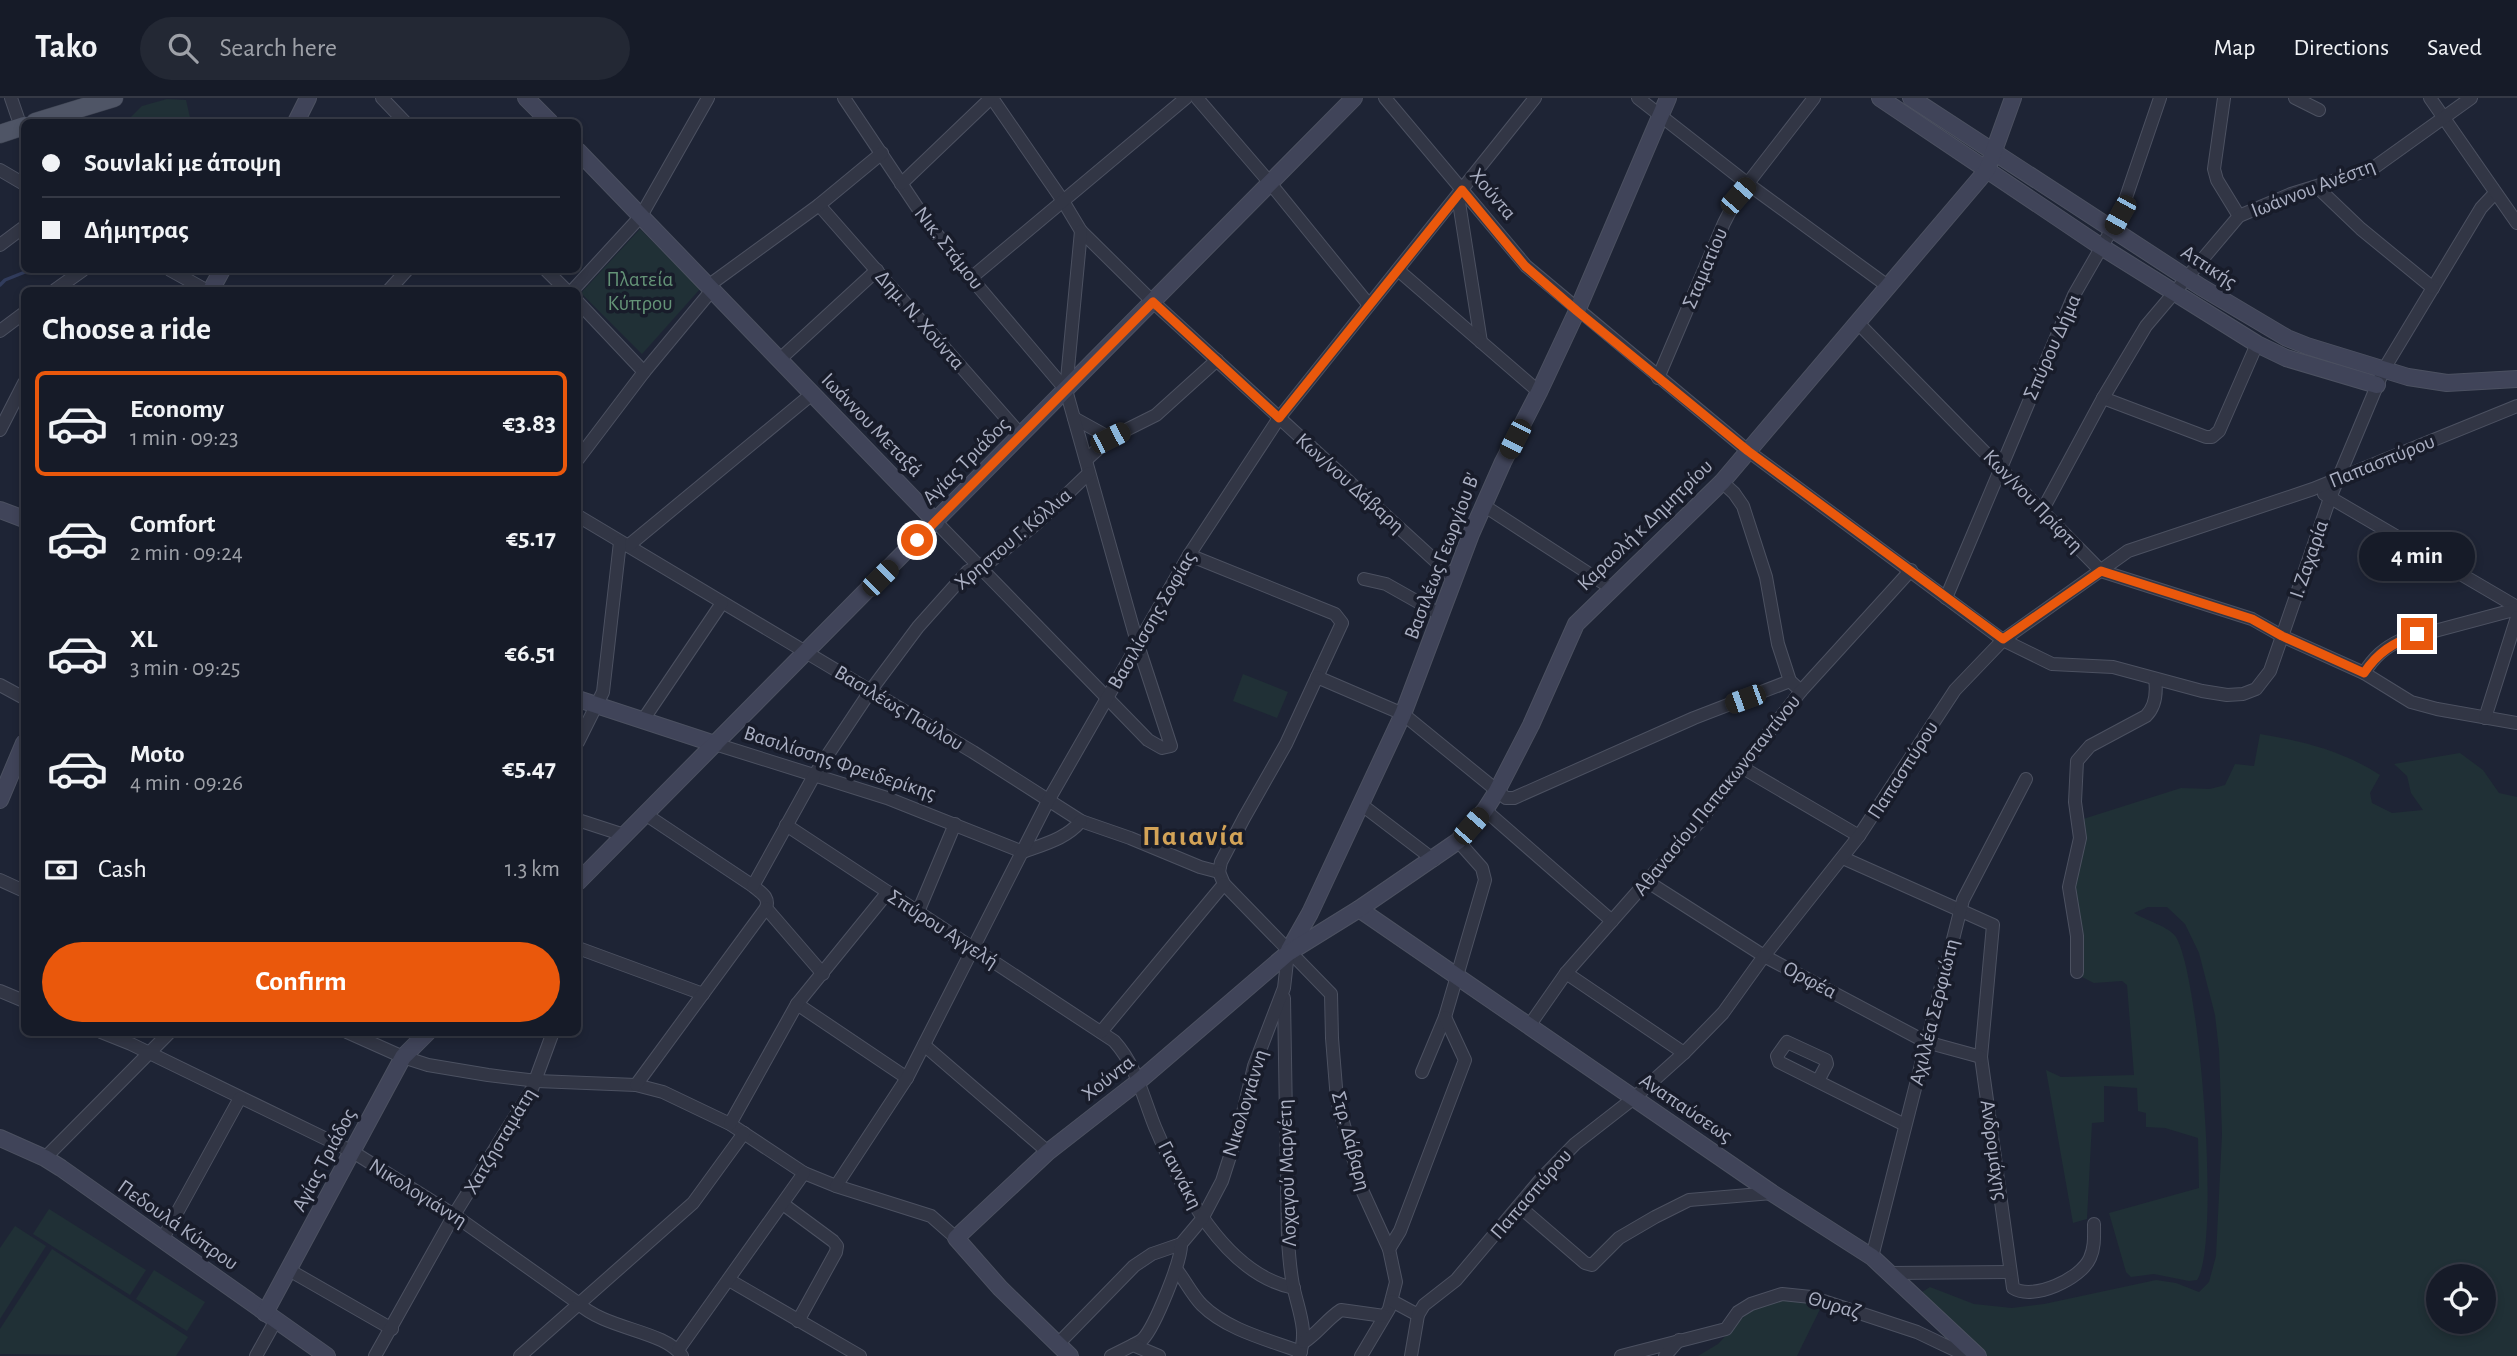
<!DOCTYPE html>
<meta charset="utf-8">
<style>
body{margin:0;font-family:"Alegreya Sans",sans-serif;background:#232834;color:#f1f3f6;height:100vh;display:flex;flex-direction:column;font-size:26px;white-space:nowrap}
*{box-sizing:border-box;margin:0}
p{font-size:23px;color:#9ea1a8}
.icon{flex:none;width:38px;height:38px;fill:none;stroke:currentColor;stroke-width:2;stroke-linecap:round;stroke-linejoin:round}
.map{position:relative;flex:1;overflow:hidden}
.details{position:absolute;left:21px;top:189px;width:560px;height:749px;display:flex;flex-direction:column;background:#161b28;border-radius:10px;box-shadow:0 4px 10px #0003,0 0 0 2px #353945}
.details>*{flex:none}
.guide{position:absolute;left:21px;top:21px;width:560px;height:154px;border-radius:10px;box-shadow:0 4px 10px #0003,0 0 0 2px #353945;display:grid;align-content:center;height:154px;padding:0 21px;background:#161b28}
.tools{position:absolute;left:2426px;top:1166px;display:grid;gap:14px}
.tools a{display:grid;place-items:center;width:70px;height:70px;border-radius:50%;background:#161b28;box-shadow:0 4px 10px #0003,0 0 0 2px #353945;font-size:35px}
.end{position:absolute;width:32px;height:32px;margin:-16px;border:9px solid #ea580c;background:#fff;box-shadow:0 0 0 4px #fff}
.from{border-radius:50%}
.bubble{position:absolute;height:49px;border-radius:24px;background:#161b28;box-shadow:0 4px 10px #0003,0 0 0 2px #353945;font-size:23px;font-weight:600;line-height:49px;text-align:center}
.car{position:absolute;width:21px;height:42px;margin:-21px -10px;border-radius:9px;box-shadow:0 0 5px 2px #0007;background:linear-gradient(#222 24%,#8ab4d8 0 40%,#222 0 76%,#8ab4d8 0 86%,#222 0)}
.guide b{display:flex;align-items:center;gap:24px;height:66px;font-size:26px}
.guide b+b{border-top:2px solid #353945}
.guide i{width:18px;height:18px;background:#f1f3f6}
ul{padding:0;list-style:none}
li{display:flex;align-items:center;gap:21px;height:105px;margin:0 14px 10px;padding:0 7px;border:4px solid transparent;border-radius:10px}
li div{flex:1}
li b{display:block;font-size:26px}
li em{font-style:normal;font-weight:600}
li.current{border-color:#ea580c}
li>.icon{width:63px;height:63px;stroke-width:1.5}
h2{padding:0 21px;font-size:32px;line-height:84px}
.pay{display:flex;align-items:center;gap:18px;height:77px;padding:0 21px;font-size:26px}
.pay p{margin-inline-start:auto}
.cta{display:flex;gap:14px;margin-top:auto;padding:14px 21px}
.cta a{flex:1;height:80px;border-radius:42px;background:#ea580c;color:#fff;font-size:28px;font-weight:600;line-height:80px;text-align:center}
header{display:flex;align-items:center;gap:42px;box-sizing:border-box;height:98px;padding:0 35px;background:#161b28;border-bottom:2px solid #353945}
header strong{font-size:33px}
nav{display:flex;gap:38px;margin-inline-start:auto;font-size:24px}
.search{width:490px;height:63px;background:#232834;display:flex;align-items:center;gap:18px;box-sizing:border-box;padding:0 24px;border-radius:38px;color:#9ea1a8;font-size:26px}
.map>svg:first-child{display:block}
.green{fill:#203036;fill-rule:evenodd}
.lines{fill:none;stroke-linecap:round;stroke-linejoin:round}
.stream{stroke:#313c5c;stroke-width:3.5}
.street-casing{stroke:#4c5161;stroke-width:14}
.secondary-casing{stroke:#4c5161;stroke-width:18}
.primary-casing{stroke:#3b404f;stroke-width:19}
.street{stroke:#323645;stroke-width:12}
.secondary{stroke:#404459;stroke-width:16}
.primary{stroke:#4f5566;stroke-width:18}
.route{stroke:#ea580c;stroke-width:9}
.labels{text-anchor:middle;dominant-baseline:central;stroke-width:7;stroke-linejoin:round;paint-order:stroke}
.street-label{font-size:21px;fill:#abb0c3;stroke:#181c2a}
.park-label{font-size:21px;fill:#649377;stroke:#181c2a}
.district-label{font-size:28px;font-weight:bold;letter-spacing:2px;fill:#d3a357;stroke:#181c2a}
</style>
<header>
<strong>Tako</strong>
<div class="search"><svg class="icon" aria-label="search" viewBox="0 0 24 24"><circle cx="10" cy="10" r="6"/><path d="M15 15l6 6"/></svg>Search here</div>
<nav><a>Map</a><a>Directions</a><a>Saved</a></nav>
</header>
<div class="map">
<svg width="2517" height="1258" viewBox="0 0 2517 1258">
<rect width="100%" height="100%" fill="#1e2435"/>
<!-- green -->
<g class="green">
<polygon points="167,1 186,2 191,24 126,24 142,8"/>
<polygon points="640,131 700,191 642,256 581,195"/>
<polygon points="1243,576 1288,594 1277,620 1233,603"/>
<path d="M2260 636C2303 643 2343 653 2380 677L2370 695 2372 705 2392 715 2423 712 2411 695 2407 678 2394 666 2460 655 2483 672 2499 695 2517 699V1258H1984L1919 1196 1930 1189 1974 1206 2012 1210 2044 1206 2156 1182 2176 1185 2199 1194 2209 1184 2216 1158 2222 1036 2219 952 2215 917 2199 855 2185 826 2167 809H2148L2134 815C2145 822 2170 829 2176 839 2200 879 2221 1146 2197 1182L2189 1183 2154 1176 2131 1179 2126 1174 2109 1115 2199 1090 2198 1040 2165 1030 2146 1029V1015L2138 1013 2137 990 2104 988V1024L2092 1025 2087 1121 2073 1125 2046 972 2061 979 2134 977 2127 887 2122 883 2094 885 2082 879V864L2071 799 2080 722 2181 690 2210 691 2225 687 2235 666 2254 668ZM2438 1178H2483V1223H2438Z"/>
<polygon points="49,1111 146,1172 130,1197 33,1136"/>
<polygon points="15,1128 46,1148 0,1221 0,1150"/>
<polygon points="52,1151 188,1239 176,1258 0,1256 0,1231"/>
<polygon points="154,1172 205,1204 187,1233 136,1201"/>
<polygon points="1777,1201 1823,1205 1797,1258 1698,1258 1718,1246 1748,1214"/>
</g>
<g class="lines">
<!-- stream -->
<polyline class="stream" points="0,187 5,182 30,172"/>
<!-- street casing -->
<g class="street-casing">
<g id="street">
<polyline points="11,0 21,29"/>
<polyline points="382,0 405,24"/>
<polyline points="844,0 925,121 971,180 1066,292"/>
<polyline points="992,0 1063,103 1081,133 1153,204 1454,480"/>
<polyline points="1197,0 1270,85 1369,207"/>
<polyline points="1385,0 1526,168 1748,353 2003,542 2052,566 2113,569 2202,593 2227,597 2243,596 2256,591 2270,573 2330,400 2384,271 2481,110 2495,95"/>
<polyline points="1638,0 1748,86 1889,189"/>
<polyline points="2224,0 2214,71 2217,82 2239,118"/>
<polyline points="2295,0 2319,12"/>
<polyline points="2430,0 2517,125"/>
<polyline points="0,72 24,86"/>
<polyline points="901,86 991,0"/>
<polyline points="2317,89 2361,131 2433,190"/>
<polyline points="1458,98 1481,244"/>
<polyline points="819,107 1021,337"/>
<polyline points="0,147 24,129"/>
<polyline points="170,172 206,192"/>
<polyline points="546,172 566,192"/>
<polyline points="1398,172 1539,294"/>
<polyline points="971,180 1186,0"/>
<polyline points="708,188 819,107 882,55"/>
<polyline points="55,192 83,172"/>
<polyline points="389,192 407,172"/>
<polyline points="573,192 641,118 708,0"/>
<polyline points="578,204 644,274"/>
<polyline points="1858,225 2101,473 2252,521 2282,538 2364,575 2411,604 2437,611 2517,625"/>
<polyline points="0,233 24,215"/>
<polyline points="779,262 877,172"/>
<polyline points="1658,280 1724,125 1738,98 1814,0"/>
<polyline points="2103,300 2206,339 2212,339 2219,333 2257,246"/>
<polyline points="1074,320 1110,340"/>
<polyline points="0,332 24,285"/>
<polyline points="578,361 644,274 712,192"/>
<polyline points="1086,362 1110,340 1156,317 1217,262"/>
<polyline points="1722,384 1734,395 1743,408 1766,479 1778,546 1790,583"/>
<polyline points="2324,396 2517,509"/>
<polyline points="1483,407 1611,490"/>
<polyline points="2042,413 2103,300 2146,228 2239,118 2291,96 2372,71 2471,0"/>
<polyline points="578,418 973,654 1081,723 1130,740 1200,769 1219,774"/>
<polyline points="936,424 1148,642 1162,650 1171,648 1137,544 1066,292 1081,133"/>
<polyline points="628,448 812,296"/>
<polyline points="1189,457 1335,516 1342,525 1286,646 1244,720 1221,764 1219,774"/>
<polyline points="1364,481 1386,486 1441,517"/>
<polyline points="1946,500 2074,197 2120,117 2160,0"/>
<path d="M2364 575C2374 559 2384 550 2401 542L2517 511"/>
<polyline points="1317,579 1403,616 1506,700 1514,700 1694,620 1790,583 1801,593"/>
<polyline points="0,587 24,600"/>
<polyline points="2485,620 2517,519"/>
<polyline points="643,622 722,505"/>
<polyline points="578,644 603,594 620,444"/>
<path d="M715 646 887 700 1023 754C1044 746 1066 741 1081 723"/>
<polyline points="1743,670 1859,738"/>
<polyline points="1362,707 1434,762"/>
<polyline points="1485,712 1612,823"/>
<path d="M645 716 753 788C761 795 770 799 766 810L823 876"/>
<polyline points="578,722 624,737"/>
<path d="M786 727 1114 943C1136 967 1143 999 1155 1029 1180 1088 1224 1176 1294 1190"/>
<path d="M1843 760 1993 827 1981 959 2013 1190C2033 1203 2081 1181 2090 1160 2095 1149 2094 1138 2094 1126"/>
<polyline points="1219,774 1224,786 1331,896 1332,940 1337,1002 1362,1092 1389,1151 1396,1184 1389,1211 1361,1258"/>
<polyline points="0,782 24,793"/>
<polyline points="1648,784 1764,858 1926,944 1981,959"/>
<polyline points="753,788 815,676 871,592 918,529 968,473 992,462 1037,425 1089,375"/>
<polyline points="918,814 955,726"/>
<polyline points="578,850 703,896"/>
<path d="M2077 874V838L2069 789 2080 740 2075 704 2077 663 2090 648 2146 618C2156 608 2157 595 2155 581"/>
<polyline points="1566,875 1684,955"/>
<polyline points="0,893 24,903"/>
<path d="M1284 900 1288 1142C1289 1157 1290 1172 1293 1187 1298 1212 1309 1233 1299 1258"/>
<polyline points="797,906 907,980"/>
<polyline points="1529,928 1566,875 1699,724 1801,593 1911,472"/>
<path d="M101 934 131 946 353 1054 454 1117 578 1205C606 1232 664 1232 682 1258"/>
<polyline points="347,934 403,959 428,967 488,977 537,983 636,987 663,994 730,1026 804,1075 836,1088 931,1118 956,1140"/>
<polyline points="1101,934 1224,786"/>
<polyline points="924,947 1048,1054"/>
<polyline points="1422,974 1445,919 1485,782 1482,770 1458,743"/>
<polyline points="1818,983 1827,966 1826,962 1787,944 1777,958 1779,964 1905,1027"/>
<polyline points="636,987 766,810"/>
<polyline points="730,1026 797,906 888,794"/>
<polyline points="45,1060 170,934"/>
<polyline points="836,1088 907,980 1048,703 1189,457 1279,320 1535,0"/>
<polyline points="783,1106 833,1143 837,1148 836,1154 798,1223"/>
<polyline points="1520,1109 1585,1165 1592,1167 1619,1140 1655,1119 1689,1102 1772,1095"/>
<polyline points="162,1142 240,1000"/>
<polyline points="1389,1151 1400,1133 1465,962 1445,919"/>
<polyline points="1872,1159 1963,802 2026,681"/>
<path d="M1176 1171C1185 1182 1192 1197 1202 1207 1227 1232 1269 1242 1301 1254"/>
<polyline points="289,1172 392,1231"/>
<polyline points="1890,1175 2010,1174"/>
<polyline points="729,1182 860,1258"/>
<polyline points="1392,1203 1418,1217"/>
<path d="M1304 1244C1318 1235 1327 1221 1341 1212L1384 1218"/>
<polyline points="1058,1246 1134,1168 1152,1156 1181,1146 1202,1121 1222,1083 1240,1027 1254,968 1284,890 1288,855"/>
<path d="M1133 1247C1135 1246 1142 1242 1143 1241 1155 1228 1182 1162 1181 1146"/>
<polyline points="678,1252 804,1075"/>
<polyline points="256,1258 276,1222"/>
<polyline points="375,1258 454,1117 532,991 553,934"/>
<polyline points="520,1258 693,1105 744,1035"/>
<polyline points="1111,1258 1133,1247 1159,1258"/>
<polyline points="1411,1258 1418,1217 1424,1207 1456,1182 1541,1081 1575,1046 1634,1000 1684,955 1723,915 1764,858 1859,738 1955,592 2003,542 2128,453 2313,391 2517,308"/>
<polyline points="1621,1258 1726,1231 1738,1214 1751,1206 1782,1196 1811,1199 1917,1234 1957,1253 1972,1252"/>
<polyline points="1665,1258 1679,1242"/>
</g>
</g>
<!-- secondary casing -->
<g class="secondary-casing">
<g id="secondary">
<polyline points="526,0 550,24"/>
<polyline points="1880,0 2100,148 2257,246 2286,260 2377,287"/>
<polyline points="1911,0 2201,189 2287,240 2307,248 2408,279 2447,285 2517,281"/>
<polyline points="296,24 308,0"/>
<polyline points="578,53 936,424"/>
<polyline points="211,192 222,172"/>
<polyline points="0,412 24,421"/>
<polyline points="578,601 715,646"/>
<polyline points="0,702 24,645"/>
<polyline points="578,784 1354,0"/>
<polyline points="1359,811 1772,1095 1872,1159 1978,1258"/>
<polyline points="1289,852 1310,815 1403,616 1471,436 1503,364 1539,294 1577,213 1668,0"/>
<polyline points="0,1040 45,1060 61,1070 327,1258"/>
<polyline points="265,1215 403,959 428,934"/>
<polyline points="1070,1258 1000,1190 956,1140 1048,1054 1139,983 1288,855 1359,811 1458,743 1485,712 1497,693 1531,627 1576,526 1722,384 1987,72 2013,0"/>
</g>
</g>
<!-- primary casing -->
<g class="primary-casing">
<g id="primary">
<polyline points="35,24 114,0"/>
<polyline points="0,36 24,28"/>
</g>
</g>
<!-- street -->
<use href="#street" class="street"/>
<!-- secondary -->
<use href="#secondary" class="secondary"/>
<!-- primary -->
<use href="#primary" class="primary"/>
</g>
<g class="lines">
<!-- route -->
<path class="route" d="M917 442 1153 204 1279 320 1462 92 1525 168 1577 213 1748 353 2003 541 2101 473 2252 521 2282 538 2364 575C2378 554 2393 545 2417 536"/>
</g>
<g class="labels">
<!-- street labels -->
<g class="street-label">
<text transform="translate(2313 90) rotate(-21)">Ιωάννου Ανέστη</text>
<text transform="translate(1493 96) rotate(50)">Χούντα</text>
<text transform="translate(949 150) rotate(52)">Νικ. Στάμου</text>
<text transform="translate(2209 169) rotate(33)">Αττικής</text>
<text transform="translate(1705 170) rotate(-67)">Σταματίου</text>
<text transform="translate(920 222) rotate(49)">Δημ. Ν. Χούντα</text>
<text transform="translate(2052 249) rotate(-66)">Σπύρου Δήμα</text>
<text transform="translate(872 327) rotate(46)">Ιωάννου Μεταξά</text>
<text transform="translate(966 363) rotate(-45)">Αγίας Τριάδος</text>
<text transform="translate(2382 363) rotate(-22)">Παπασπύρου</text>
<text transform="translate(1350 385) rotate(42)">Κων/νου Δάβαρη</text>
<text transform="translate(2033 403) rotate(46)">Κων/νου Πρίφτη</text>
<text transform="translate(1645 427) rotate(-44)">Καραολή κ Δημητρίου</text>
<text transform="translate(1013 441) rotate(-40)">Χρηστου Γ. Κόλλια</text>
<text transform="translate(1442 458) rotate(-69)">Βασιλέως Γεωργίου Β'</text>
<text transform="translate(2309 461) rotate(-71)">Ι. Ζαχαρία</text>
<text transform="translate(1152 522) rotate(-60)">Βασιλίσσης Σοφίας</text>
<text transform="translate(899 610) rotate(31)">Βασιλέως Παύλου</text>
<text transform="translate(840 665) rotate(18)">Βασιλίσσης Φρειδερίκης</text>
<text transform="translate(1903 672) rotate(-57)">Παπασπύρου</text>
<text transform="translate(1717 697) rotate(-51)">Αθανασίου Παπακωνσταντίνου</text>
<text transform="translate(943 831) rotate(33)">Σπύρου Αγγελή</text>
<text transform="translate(1810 882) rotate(28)">Ορφέα</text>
<text transform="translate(1934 914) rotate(-76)">Αχιλλέα Σερφιώτη</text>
<text transform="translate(1108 980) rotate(-38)">Χούντα</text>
<text transform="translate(1245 1005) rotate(-73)">Νικολογιάννη</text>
<text transform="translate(1686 1010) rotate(34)">Αναπαύσεως</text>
<text transform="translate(500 1043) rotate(-59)">Χατζησταμάτη</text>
<text transform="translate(1351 1043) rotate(75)">Στρ. Δάβαρη</text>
<text transform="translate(1994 1052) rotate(82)">Ανδρομάχης</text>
<text transform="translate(324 1062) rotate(-62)">Αγίας Τριάδος</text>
<text transform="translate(1287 1075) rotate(-92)">Λοχαγού Μαργέτη</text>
<text transform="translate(1180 1077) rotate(63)">Γιαννάκη</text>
<text transform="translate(418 1095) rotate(32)">Νικολογιάννη</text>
<text transform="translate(1531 1096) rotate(-49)">Παπασπύρου</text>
<text transform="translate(178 1127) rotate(35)">Πεδουλά Κύπρου</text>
<text transform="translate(1834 1207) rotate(17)">Θυραζ</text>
</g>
<!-- park labels -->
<g class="park-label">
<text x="640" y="181">Πλατεία<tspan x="640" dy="24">Κύπρου</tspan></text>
</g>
<!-- district labels -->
<g class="district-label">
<text x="1194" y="739">Παιανία</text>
</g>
</g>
</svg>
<div class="tools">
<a><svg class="icon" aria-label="locate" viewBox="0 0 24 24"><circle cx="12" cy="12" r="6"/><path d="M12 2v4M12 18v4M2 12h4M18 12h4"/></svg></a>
</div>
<i class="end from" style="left:917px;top:442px"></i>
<i class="end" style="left:2417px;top:536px"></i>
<div class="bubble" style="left:2359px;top:434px;width:116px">4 min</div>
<i class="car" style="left:1738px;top:98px;rotate:41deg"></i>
<i class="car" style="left:2120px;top:117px;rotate:209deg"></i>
<i class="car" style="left:1110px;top:340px;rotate:63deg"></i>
<i class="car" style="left:1515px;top:341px;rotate:207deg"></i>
<i class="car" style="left:880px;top:480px;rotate:45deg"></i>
<i class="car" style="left:1745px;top:601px;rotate:250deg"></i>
<i class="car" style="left:1471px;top:728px;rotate:41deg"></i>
<div class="guide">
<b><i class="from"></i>Souvlaki με άποψη</b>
<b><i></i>Δήμητρας</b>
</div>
<section class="details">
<h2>Choose a ride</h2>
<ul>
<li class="current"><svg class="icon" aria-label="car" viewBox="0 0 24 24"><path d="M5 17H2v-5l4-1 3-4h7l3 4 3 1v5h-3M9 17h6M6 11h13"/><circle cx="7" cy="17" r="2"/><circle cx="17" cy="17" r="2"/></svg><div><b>Economy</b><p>1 min · 09:23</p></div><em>€3.83</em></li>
<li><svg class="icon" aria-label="car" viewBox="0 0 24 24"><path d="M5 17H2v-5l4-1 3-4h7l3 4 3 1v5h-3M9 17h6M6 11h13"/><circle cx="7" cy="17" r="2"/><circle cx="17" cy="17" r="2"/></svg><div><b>Comfort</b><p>2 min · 09:24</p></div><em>€5.17</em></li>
<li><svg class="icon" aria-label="car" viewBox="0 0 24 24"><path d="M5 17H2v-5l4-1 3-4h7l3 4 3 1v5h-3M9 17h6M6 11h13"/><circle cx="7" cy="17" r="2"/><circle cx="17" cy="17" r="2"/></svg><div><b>XL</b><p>3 min · 09:25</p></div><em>€6.51</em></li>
<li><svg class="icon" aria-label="car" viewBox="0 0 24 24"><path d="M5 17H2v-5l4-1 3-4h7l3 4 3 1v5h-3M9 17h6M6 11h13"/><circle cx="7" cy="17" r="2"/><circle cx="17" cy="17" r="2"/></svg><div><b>Moto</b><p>4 min · 09:26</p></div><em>€5.47</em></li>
</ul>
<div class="pay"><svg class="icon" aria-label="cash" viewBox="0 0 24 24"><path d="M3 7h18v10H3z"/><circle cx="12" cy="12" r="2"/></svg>Cash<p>1.3 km</p></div>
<div class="cta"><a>Confirm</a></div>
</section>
</div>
